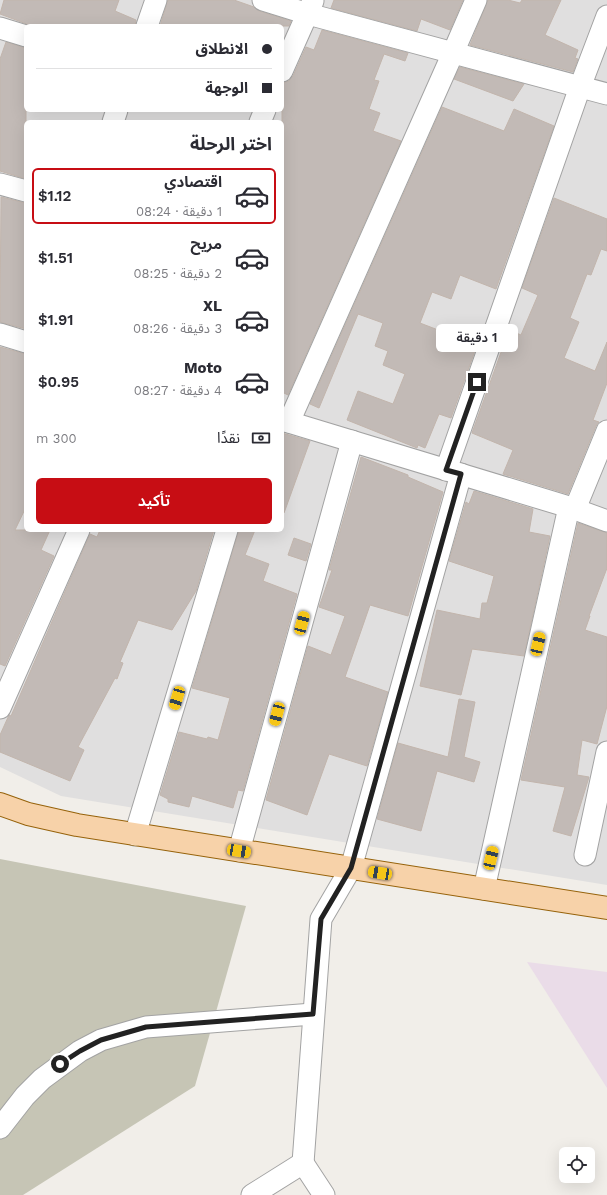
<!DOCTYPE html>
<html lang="ar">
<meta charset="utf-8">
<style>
body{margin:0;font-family:"Work Sans","Noto Sans Arabic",sans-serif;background:#f2f2f3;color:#2b2b33;direction:rtl;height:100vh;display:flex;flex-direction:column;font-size:15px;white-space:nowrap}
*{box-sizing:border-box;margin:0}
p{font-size:13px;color:#7c7c81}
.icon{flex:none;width:22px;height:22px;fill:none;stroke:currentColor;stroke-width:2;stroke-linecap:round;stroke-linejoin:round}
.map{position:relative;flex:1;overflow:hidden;direction:ltr}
.side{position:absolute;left:24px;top:120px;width:260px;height:412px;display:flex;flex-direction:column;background:#fff;border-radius:6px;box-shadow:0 4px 16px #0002;direction:rtl}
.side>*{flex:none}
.hud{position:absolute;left:24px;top:24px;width:260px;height:88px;border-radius:6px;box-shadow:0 4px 16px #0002;direction:rtl;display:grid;align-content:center;height:88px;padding:0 12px;background:#fff}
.buttons{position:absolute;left:559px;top:1147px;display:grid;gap:8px}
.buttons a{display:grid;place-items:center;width:36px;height:36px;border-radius:6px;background:#fff;box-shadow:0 4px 16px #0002;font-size:20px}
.end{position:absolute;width:18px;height:18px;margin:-9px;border:5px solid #222;background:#fff;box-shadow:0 0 0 2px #fff}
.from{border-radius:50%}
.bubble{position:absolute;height:28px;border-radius:6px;background:#fff;box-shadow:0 4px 16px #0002;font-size:13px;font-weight:600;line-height:28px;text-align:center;direction:rtl}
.car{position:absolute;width:12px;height:24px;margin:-12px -6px;border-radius:5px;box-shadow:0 0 3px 1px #0007;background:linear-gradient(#f5c518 24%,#345 0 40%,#f5c518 0 76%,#345 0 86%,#f5c518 0)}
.hud b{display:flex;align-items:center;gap:14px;height:38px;font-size:15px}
.hud b+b{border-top:1px solid #e1e1e2}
.hud i{width:10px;height:10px;background:#2b2b33}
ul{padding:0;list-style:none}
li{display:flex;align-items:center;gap:12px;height:56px;margin:0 8px 6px;padding:0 4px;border:2px solid transparent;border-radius:6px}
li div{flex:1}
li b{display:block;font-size:15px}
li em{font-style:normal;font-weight:600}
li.active{border-color:#c70d14}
li>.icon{width:36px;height:36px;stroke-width:1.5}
h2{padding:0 12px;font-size:18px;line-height:48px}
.pay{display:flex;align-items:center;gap:10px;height:44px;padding:0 12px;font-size:15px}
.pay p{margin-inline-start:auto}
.action{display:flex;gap:8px;margin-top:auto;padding:8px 12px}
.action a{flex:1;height:46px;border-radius:6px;background:#c70d14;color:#fff;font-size:16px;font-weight:600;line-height:46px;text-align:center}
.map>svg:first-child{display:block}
.residential{fill:#e0dfdf;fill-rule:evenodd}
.industrial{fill:#eadce8}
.construction{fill:#c6c5b5}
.building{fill:#c2bab6;stroke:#c2b5ac}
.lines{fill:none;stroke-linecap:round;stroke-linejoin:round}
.minor-casing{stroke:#a3a3a3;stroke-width:23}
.major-casing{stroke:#96620a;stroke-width:24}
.minor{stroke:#fff;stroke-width:21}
.major{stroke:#f7d2a9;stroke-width:22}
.route{stroke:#222;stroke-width:5}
</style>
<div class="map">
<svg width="607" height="1195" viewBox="0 0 607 1195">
<rect width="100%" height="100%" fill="#f1eee9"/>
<!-- residential -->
<path class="residential" d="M0 0H607V885L61 796 0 767ZM26 26H282V110H26ZM26 122H282V530H26Z"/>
<!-- industrial -->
<polygon class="industrial" points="527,962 607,972 607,1088"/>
<!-- construction -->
<polygon class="construction" points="0,859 246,906 195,1086 23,1195 0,1195"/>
<!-- building -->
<g class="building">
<polygon points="4,0 119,0 115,11 136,20 135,26 32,26 0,14"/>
<polygon points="168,0 234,0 254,7 259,11 291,21 289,26 160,26"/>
<polygon points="334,0 463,0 450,30 421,19 417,31 331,8"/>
<polygon points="488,0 508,0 520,3 522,0 561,0 545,35 578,50 575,58 578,59 573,72 470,45"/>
<polygon points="322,30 408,53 405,61 384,54 374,80 379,81 369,109 380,113 373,131 401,141 288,395 282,392 282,83 289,81 293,76 306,47 314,50"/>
<polygon points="6,42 26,48 26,179 0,171 0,59"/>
<polygon points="460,67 524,84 513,101 454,79"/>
<polygon points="442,107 504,131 514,109 554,126 496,289 460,275 451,299 432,292 420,323 477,345 451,418 439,414 425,448 418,445 417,448 347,420 358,391 393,404 405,374 383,365 388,351 375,346 383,323 358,314 319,408 310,404"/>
<polygon points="1,197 26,203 26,329 0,322"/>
<polygon points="554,198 607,219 607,251 601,249 591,275 587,274 570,318 579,322 564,358 595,371 607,342 607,383 593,420 599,422 596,426 568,494 503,474 513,450 472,433 509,330 521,335 538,295 522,288"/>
<polygon points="0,347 26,354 26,507 15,530 50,530 41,550 54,556 5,666 0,664"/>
<polygon points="282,433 310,441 284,513 282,513"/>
<polygon points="361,457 408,475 408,477 443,492 408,616 370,605 345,677 388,692 367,766 329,754 307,815 266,800 308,646 331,655 345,616 319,607 332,570 329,570"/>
<polygon points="474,491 533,509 529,532 550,536 524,656 472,649 461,695 420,686 437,610 480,619 482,603 487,603 494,576 449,561 466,502 469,504"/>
<polygon points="578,523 607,533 607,568 589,616 590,616 585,630 607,637 607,706 597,744 582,740 577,775 589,777 571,836 553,831 565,787 521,780"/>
<polygon points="100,530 214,530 196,591 172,630 138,620 120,662 123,663 117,679 115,678 78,747 84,750 70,781 0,752 0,735 9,715 11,716 90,534 97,537"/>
<polygon points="239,530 255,530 245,555 269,564 263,581 297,594 243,791 238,790 233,808 192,796 189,807 168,802 168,799 160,795 179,732 207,739 208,737 218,740 230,698 192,688"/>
<polygon points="294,538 311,544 306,561 288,555"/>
<polygon points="459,699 475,702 464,757 480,762 474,782 437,771 421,831 377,819 398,743 448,757"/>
</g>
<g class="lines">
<!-- minor casing -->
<g class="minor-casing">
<g id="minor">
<polyline points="263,0 308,14 607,94"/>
<polyline points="147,26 156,0"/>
<polyline points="0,28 26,36"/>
<polyline points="282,71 313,1"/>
<polyline points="113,122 117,110"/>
<polyline points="260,122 265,110"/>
<polyline points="0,184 26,191"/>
<polyline points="0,334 26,342"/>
<polyline points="282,420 569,507 607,521"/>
<polyline points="289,422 453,53 476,0"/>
<polyline points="446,470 580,87 607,16"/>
<polyline points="575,509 607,431"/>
<polyline points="0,708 79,530"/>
<polyline points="135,835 227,530"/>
<polyline points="239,851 352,441"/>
<polyline points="585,855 607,752"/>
<polyline points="484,889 569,507"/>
<polyline points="0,1128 25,1096 42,1079 80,1051 101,1040 146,1027 313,1014"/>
<polyline points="303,1163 321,919 351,868 461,474"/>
<polyline points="252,1195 303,1163 324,1195"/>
</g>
</g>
<!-- major casing -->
<g class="major-casing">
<polyline id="major" points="0,804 28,814 77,825 607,908"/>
</g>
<!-- minor -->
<use href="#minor" class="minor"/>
<!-- major -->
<use href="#major" class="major"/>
</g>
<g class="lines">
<!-- route -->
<polyline class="route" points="60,1064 80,1051 101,1040 146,1027 313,1014 321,919 351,868 461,474 446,470 477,382"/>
</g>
</svg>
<div class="buttons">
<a><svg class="icon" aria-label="locate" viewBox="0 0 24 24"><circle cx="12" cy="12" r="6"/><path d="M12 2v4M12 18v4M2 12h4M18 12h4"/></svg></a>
</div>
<i class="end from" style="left:60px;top:1064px"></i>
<i class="end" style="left:477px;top:382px"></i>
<div class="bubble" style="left:436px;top:324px;width:82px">1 دقيقة</div>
<i class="car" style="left:302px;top:623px;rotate:15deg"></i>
<i class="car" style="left:538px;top:644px;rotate:13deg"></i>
<i class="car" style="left:177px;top:698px;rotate:197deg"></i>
<i class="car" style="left:277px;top:714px;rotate:195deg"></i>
<i class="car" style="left:239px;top:851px;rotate:99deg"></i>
<i class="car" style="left:491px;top:858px;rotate:13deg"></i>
<i class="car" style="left:380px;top:873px;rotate:279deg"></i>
<div class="hud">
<b><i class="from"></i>الانطلاق</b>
<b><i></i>الوجهة</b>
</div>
<section class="side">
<h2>اختر الرحلة</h2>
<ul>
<li class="active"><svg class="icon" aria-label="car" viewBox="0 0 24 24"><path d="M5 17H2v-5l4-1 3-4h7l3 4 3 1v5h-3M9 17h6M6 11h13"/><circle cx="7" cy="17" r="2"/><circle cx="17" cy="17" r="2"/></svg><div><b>اقتصادي</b><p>1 دقيقة · 08:24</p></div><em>$1.12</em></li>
<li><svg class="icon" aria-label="car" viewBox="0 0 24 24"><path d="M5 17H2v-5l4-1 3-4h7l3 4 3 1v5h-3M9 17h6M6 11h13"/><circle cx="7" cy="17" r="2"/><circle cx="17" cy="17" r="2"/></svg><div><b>مريح</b><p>2 دقيقة · 08:25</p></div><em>$1.51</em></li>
<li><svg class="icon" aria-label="car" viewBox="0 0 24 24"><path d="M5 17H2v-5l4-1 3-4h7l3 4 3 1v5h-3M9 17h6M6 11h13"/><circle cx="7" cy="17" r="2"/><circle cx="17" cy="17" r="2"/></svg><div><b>XL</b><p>3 دقيقة · 08:26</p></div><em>$1.91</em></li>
<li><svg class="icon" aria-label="car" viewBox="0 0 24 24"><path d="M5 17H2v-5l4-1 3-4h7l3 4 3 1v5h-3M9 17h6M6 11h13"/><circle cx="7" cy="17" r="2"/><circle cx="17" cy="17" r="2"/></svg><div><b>Moto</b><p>4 دقيقة · 08:27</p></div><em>$0.95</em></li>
</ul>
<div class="pay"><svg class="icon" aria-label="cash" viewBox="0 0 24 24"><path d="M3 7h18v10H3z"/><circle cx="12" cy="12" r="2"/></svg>نقدًا<p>300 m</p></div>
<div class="action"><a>تأكيد</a></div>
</section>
</div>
